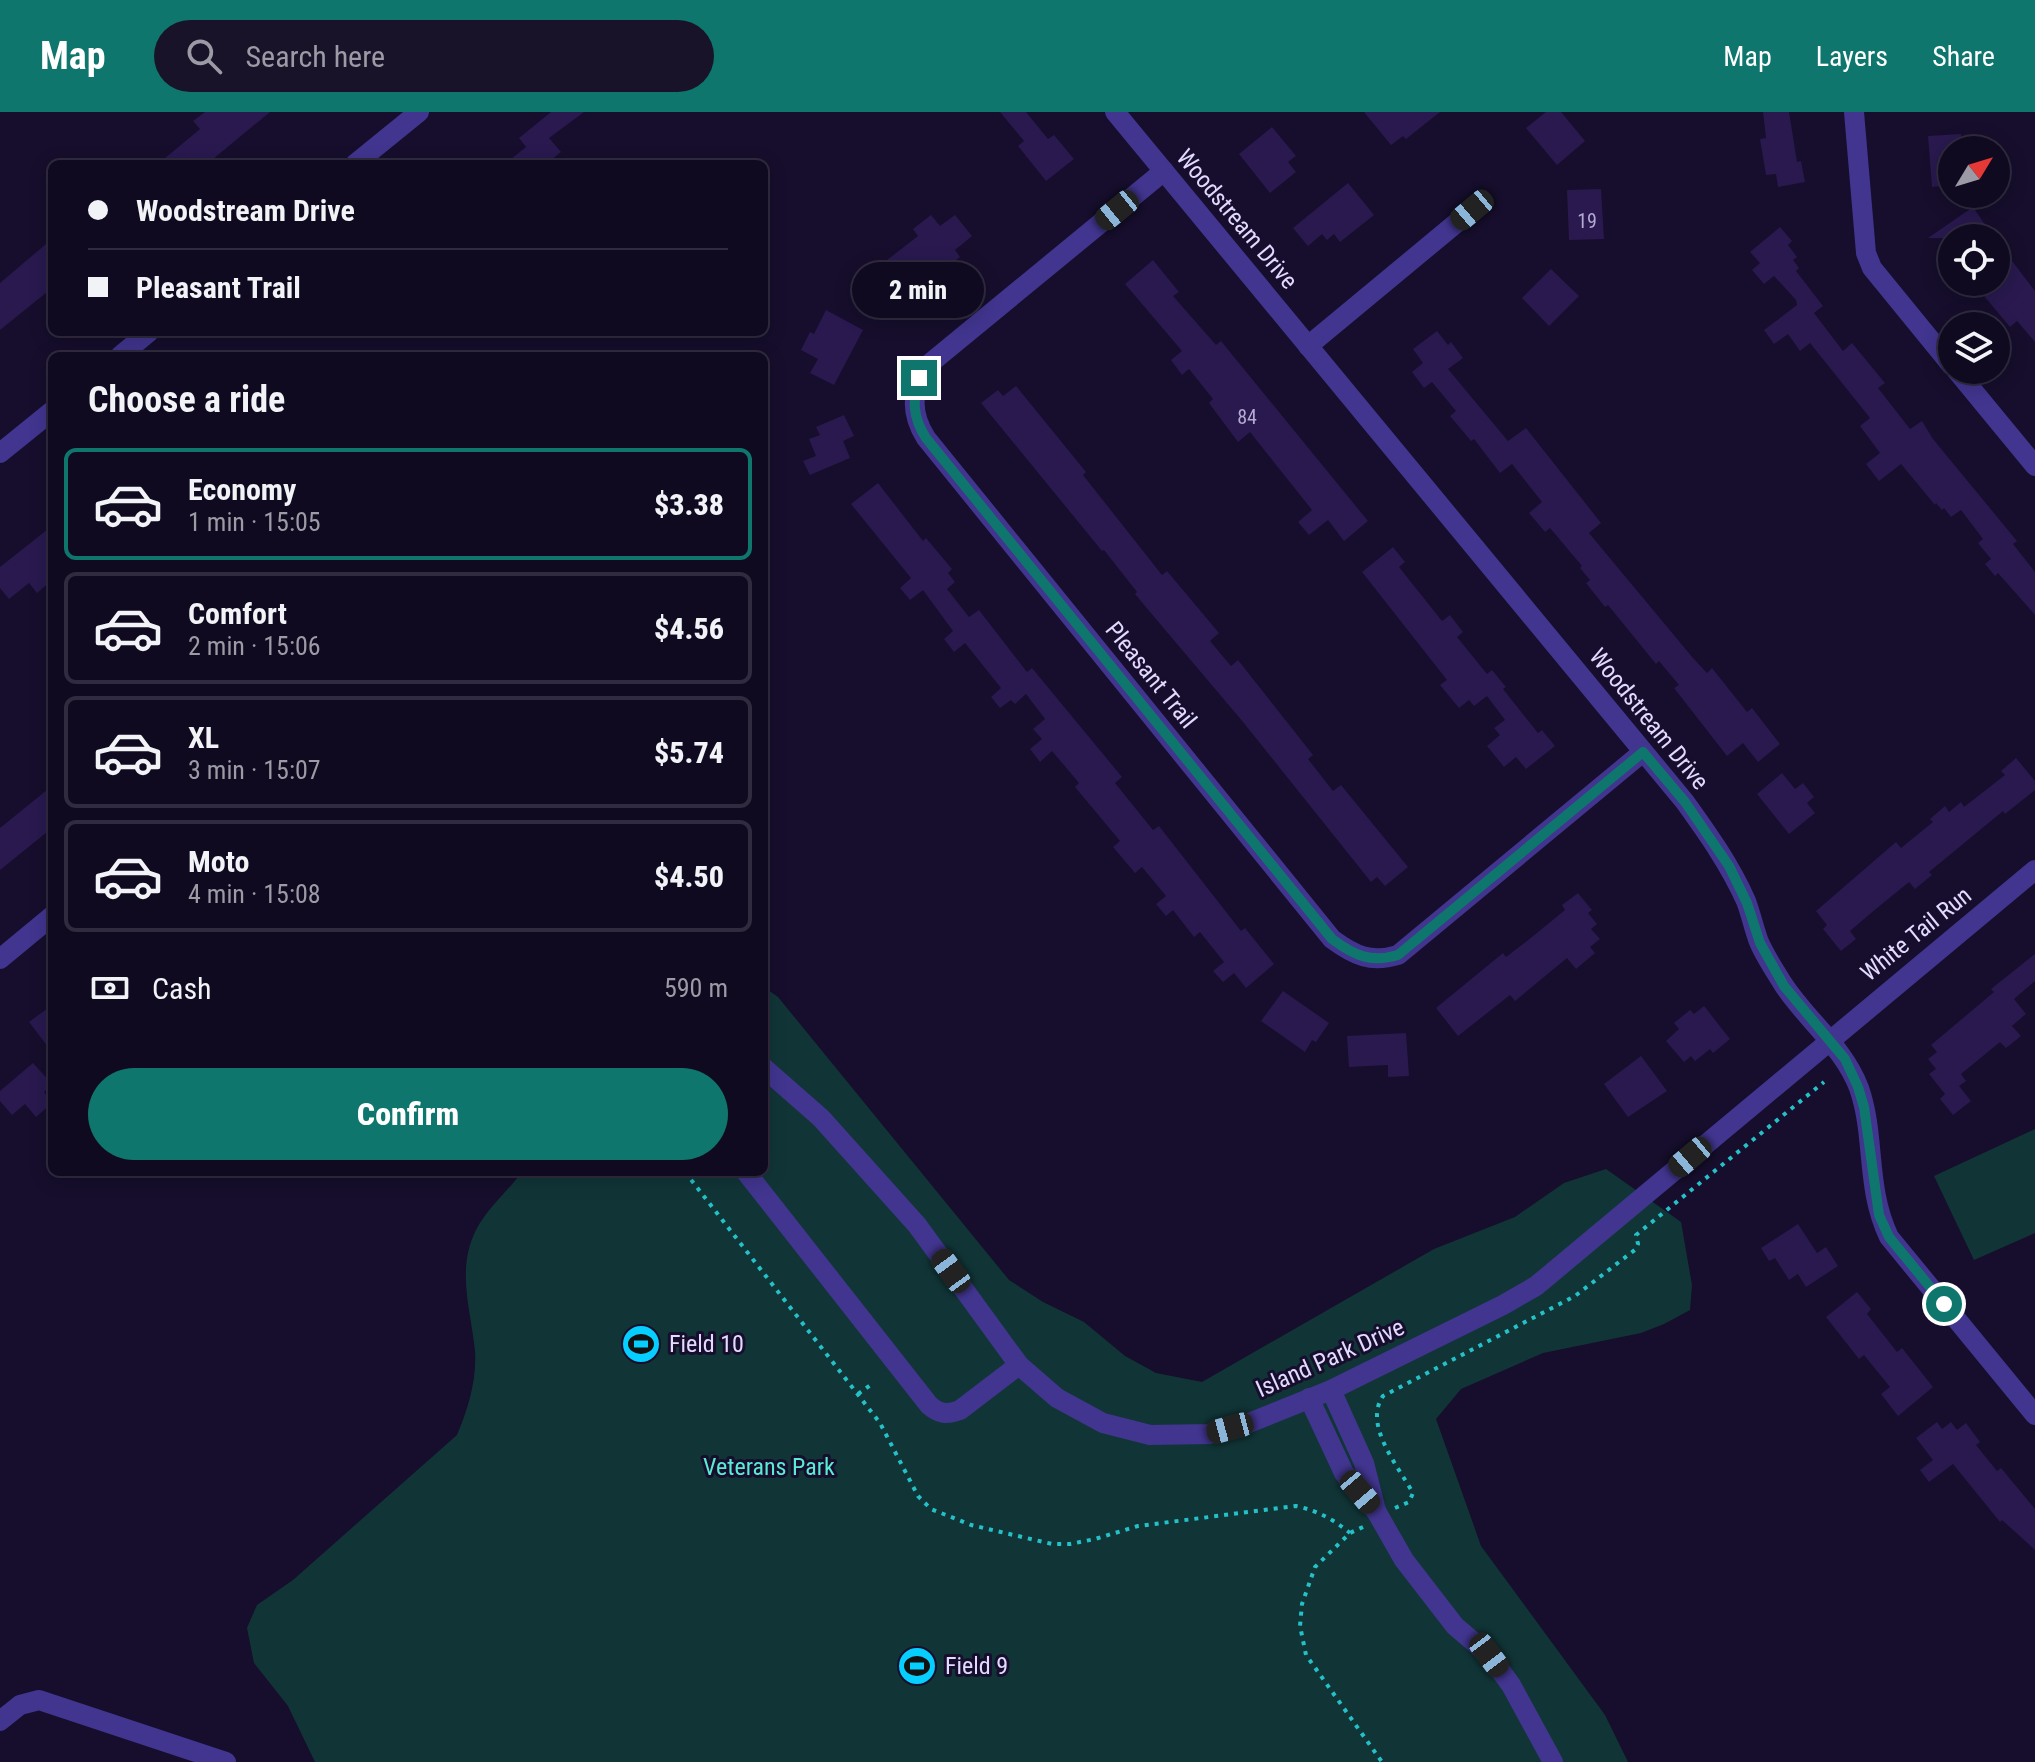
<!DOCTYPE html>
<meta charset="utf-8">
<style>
body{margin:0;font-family:"Roboto Condensed",sans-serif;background:#19132a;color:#f1f3f6;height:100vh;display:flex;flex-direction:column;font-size:30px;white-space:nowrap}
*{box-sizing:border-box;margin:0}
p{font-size:26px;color:#9c9aa5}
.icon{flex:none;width:44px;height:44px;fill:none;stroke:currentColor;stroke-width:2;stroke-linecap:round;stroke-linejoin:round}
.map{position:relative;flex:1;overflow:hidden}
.drawer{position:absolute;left:48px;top:240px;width:720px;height:824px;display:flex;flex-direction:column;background:#100a21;border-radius:12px;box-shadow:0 4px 20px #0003,0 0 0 2px #302b3f}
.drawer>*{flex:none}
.guide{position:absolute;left:48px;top:48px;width:720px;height:176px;border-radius:12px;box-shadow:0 4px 20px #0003,0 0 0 2px #302b3f;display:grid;align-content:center;height:176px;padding:0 40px;background:#100a21}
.needle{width:52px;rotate:52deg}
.fabs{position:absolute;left:1938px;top:24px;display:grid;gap:16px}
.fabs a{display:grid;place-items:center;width:72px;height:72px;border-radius:50%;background:#100a21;box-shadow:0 4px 20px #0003,0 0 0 2px #302b3f;font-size:40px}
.end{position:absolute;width:36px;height:36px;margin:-18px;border:10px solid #0f766e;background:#fff;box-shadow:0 0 0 4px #fff}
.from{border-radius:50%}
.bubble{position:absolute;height:56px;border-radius:28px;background:#100a21;box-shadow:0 4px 20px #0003,0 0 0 2px #302b3f;font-size:26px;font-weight:800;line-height:56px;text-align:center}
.car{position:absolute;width:24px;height:48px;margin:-24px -12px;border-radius:10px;box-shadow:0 0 6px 2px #0007;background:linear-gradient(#222 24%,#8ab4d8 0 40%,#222 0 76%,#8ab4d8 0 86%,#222 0)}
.guide b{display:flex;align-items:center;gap:28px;height:76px;font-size:30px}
.guide b+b{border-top:2px solid #302b3f}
.guide i{width:20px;height:20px;background:#f1f3f6}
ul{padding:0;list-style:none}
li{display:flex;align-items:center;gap:24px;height:112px;margin:0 16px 12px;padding:0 24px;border:4px solid #302b3f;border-radius:12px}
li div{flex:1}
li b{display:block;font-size:30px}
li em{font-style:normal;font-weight:800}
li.selected{border-color:#0f766e}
li>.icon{width:72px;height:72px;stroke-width:1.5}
h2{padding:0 40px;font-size:36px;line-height:96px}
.pay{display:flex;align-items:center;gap:20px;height:88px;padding:0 40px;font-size:30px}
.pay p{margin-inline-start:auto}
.primary-button{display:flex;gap:16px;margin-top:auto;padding:16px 40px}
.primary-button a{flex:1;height:92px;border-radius:48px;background:#0f766e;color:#fff;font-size:32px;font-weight:800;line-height:92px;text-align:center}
header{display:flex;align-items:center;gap:48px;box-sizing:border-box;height:112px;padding:0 40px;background:#0f766e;color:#fff}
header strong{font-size:38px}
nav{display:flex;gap:44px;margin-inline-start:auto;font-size:28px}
.search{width:560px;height:72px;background:#19132a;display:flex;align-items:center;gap:20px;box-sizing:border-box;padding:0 28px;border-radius:44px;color:#9c9aa5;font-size:30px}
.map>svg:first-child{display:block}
.green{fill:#113537}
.building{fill:#29194f}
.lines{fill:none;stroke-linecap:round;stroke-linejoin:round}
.path{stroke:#24c2c8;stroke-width:4;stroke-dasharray:4 6;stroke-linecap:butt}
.minor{stroke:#41358f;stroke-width:20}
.route{stroke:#0f766e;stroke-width:10}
.labels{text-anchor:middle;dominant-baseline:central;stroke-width:6;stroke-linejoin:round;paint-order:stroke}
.number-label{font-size:20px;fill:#b4aad3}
.street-label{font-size:24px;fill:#e2daff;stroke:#160e2c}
.poi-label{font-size:24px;fill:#e2daff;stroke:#160e2c;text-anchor:start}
.park-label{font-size:24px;fill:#59ebd5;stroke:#160e2c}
</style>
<header>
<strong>Map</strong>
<div class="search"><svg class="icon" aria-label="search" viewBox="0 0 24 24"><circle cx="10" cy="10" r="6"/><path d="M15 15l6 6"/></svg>Search here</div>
<nav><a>Map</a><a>Layers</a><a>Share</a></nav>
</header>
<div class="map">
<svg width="2035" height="1650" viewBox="0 0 2035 1650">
<rect width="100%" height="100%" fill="#160e2c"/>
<!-- green -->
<g class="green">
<path d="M764 875 778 885 1009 1168 1043 1190 1084 1210 1125 1244 1156 1261 1202 1270 1434 1137 1515 1105 1564 1071 1606 1057 1681 1110 1692 1173 1690 1198 1664 1212 1641 1221 1543 1241 1461 1277 1436 1307 1481 1434 1605 1603 1628 1650H315L288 1594 254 1551 247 1516 257 1493 293 1468 457 1323C468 1297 477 1268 475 1239 471 1198 456 1158 476 1118 488 1095 507 1080 522 1060H764Z"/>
<polygon points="2035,1017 2035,1121 1974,1148 1934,1064"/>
</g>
<!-- building -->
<g class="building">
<polygon points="205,0 270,0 207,52 158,52 200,17 193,9"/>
<polygon points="551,0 584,0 549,26 561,40 546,52 505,52 526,35 519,26"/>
<polygon points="1000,0 1026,0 1048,27 1054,23 1074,47 1046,69 1018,34 1024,29"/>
<polygon points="1364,0 1440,0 1406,27 1403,24 1391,33"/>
<polygon points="1546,0 1561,0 1585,29 1557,53 1526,16"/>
<polygon points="1763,0 1789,0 1797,50 1801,49 1805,70 1778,75 1776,62 1766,63 1760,27 1766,26"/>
<polygon points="1272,15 1296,44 1288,50 1296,60 1270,81 1239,42"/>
<polygon points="1961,22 1963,38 1952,38 1952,73 1932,75 1928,24"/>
<polygon points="1348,71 1374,103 1340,130 1334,122 1327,128 1322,122 1308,134 1293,116"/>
<polygon points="1601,77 1604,127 1569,128 1567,78"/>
<polygon points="1973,95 1994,126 1928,126"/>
<polygon points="931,103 940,114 955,103 972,124 955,138 960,145 886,203 860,169 918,124 913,117"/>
<polygon points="1780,115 1792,129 1788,133 1797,145 1793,148 1799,156 1796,159 1823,194 1814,201 1843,239 1852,231 1885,271 1878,276 1910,317 1922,309 1933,327 2017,429 2013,432 2035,460 2035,503 1998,461 1995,464 1985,452 1991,447 1978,431 1983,427 1961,398 1951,405 1944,396 1942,398 1936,391 1935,393 1901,352 1879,369 1866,352 1880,341 1860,314 1870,306 1810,231 1800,239 1788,222 1774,232 1764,218 1797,193 1796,188 1774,164 1764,172 1752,158 1760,151 1750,140"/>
<polygon points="52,127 52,176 0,218 0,171"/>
<polygon points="1996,128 2035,179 2035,230 2017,209 2010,215 1984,184 1996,174"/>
<polygon points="1153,148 1179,180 1173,184 1216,233 1221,229 1368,409 1344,429 1328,408 1309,423 1298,410 1312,398 1250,320 1238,330 1209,291 1213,287 1189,257 1182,263 1171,248 1182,239 1125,172"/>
<polygon points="1551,157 1579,184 1549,214 1522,186"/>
<polygon points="826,198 863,218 834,273 810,261 818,247 801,238 810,220 814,222"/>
<polygon points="1437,219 1448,233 1451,230 1463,246 1448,257 1508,329 1526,316 1601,411 1589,421 1693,546 1707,561 1712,556 1747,600 1752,596 1780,632 1758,650 1743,631 1727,644 1674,576 1679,573 1659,549 1656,552 1608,493 1605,495 1586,471 1590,468 1580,456 1582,454 1550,416 1545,420 1529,401 1542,390 1512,352 1500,361 1474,327 1471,329 1450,304 1456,299 1432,270 1424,276 1412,260 1423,251 1413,237"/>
<polygon points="1016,274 1086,360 1083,363 1162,463 1167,459 1219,521 1210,529 1231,554 1238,548 1313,643 1308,647 1333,679 1341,673 1408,755 1385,774 1377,765 1371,770 1243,610 1150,500 1135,482 1137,480 1104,438 1102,439 981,291 998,278 1003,284"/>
<polygon points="844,303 854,324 843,329 850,346 810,363 803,349 816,344 809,327 820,323 816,315"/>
<polygon points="878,371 923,429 926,426 952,457 948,461 955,470 947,477 969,505 979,498 1027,560 1032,556 1122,665 1115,671 1153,718 1159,714 1241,819 1245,816 1274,852 1246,876 1234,861 1223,870 1213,859 1224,850 1200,820 1194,825 1173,798 1166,804 1156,792 1166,784 1142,755 1135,761 1113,735 1120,729 1075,675 1079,671 1052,639 1040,650 1030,637 1042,627 1033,617 1045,607 1026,582 1015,592 1011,588 1000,596 991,585 1001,576 965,531 954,540 944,527 953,519 923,478 910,488 900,476 911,466 851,392"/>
<polygon points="52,414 52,468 37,481 29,471 9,487 0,476 0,455"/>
<polygon points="1393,435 1405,450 1399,455 1442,509 1450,503 1463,520 1457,525 1487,562 1492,558 1506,575 1503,577 1538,621 1542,618 1555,634 1526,657 1516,645 1504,655 1487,634 1500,623 1494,616 1505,608 1487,584 1474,594 1469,588 1459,596 1440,573 1447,568 1362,460"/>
<polygon points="2016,646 2035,669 2035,678 2005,702 2003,699 1929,760 1932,763 1915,777 1909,770 1871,801 1850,819 1856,827 1841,839 1823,817 1827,813 1816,799 1896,730 1901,736 1933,710 1930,707 1945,694 1949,700 1961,690 1964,695 2005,663 2001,659"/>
<polygon points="1782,661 1795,677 1803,671 1814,685 1807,691 1815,701 1789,722 1757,682"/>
<polygon points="52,674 52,716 0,758 0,716"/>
<polygon points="1578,781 1592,798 1588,801 1597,812 1591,817 1600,827 1590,835 1595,841 1576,857 1567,846 1515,889 1510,883 1458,924 1436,896 1503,841 1506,845 1527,829 1565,798 1562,793"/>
<polygon points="2035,842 2035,869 2014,887 2026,902 2012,914 2021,924 2006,936 2000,930 1961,962 1966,969 1959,974 1971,989 1953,1003 1940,987 1945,982 1929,962 1936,957 1928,947 1937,940 1931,933 1994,880 1991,877"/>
<polygon points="1283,879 1329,911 1316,930 1312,928 1305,940 1261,909"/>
<polygon points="52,893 52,940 29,910"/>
<polygon points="1704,894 1730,927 1713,941 1710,937 1695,949 1691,944 1684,950 1666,929 1679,917 1674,911 1690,898 1694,902"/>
<polygon points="1406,921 1409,964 1388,965 1388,953 1349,955 1347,924"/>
<polygon points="1641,944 1667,979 1628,1005 1604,972"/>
<polygon points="33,951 52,972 44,980 52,991 36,1005 25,992 12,1003 0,989 0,979"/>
<polygon points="1798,1112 1817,1141 1826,1135 1838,1154 1806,1175 1798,1162 1789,1168 1775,1146 1769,1149 1761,1136"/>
<polygon points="1857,1180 1871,1197 1867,1202 1897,1240 1902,1236 1933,1275 1898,1304 1881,1282 1890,1275 1864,1243 1859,1247 1826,1205"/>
<polygon points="1937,1310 1942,1317 1951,1310 1957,1318 1966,1311 1980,1330 1976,1333 1997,1359 2001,1356 2035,1397 2035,1438 2002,1408 2000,1410 1953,1352 1929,1370 1920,1358 1933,1348 1916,1326"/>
</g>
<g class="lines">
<!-- path -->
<g class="path">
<path d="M685 1060 880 1311 918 1384 931 1397 971 1413 1052 1432H1070L1095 1427 1138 1414 1296 1394C1318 1399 1333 1407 1350 1421"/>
<polyline points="858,1282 872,1272"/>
<path d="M1395 1396 1409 1390 1413 1381C1398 1354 1363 1313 1383 1284L1575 1184 1636 1137 1638 1132 1636 1123 1824 970"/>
<polyline points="1363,1415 1350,1421 1315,1455 1302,1492 1300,1514 1306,1543 1382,1650"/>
</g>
<!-- minor -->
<g class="minor">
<path d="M1115 0 1685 690C1708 722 1730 753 1746 789 1751 802 1754 817 1759 830 1765 844 1775 859 1783 872 1807 909 1843 934 1859 976 1876 1025 1865 1075 1889 1125L2035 1303"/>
<polyline points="1854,0 1866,141 1872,156 1952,254"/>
<polyline points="355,52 419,0"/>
<path d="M1164 59 928 253C911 278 910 301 926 326L1332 827C1355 844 1371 851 1398 843L1643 640"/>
<polyline points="1308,234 1472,98"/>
<polyline points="120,244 149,220"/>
<polyline points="1956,258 2035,354"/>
<polyline points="0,341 52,299"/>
<polyline points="0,847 52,804"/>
<polyline points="764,956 821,1006 917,1113 1019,1253 1057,1286 1103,1311 1150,1323 1210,1322 1249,1311 1331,1278 1503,1193 1536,1174 2035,758"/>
<path d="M746 1060 929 1293C939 1302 947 1303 960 1298L1019 1253"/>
<polyline points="1309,1286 1344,1361 1376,1399 1364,1351 1331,1278"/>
<polyline points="1376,1399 1404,1448 1455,1514 1489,1543 1511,1573 1553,1650"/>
<polyline points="0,1609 20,1593 39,1588 226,1650"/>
</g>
</g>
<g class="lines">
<!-- route -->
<path class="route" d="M919 266C912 289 913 306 926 326L1332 827C1355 844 1371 851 1398 843L1643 640 1685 690 1729 754 1747 791 1760 831 1784 874 1845 947 1858 975 1864 995 1879 1103 1889 1125 1944 1192"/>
</g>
<!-- icons -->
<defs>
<g id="stadium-disc" transform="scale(2)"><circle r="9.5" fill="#06ceff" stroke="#160e2c"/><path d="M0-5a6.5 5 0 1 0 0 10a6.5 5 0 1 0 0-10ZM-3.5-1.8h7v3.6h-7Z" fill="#111"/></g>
</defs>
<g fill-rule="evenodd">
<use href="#stadium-disc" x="641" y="1232"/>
<use href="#stadium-disc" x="917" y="1554"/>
</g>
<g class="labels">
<!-- number labels -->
<g class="number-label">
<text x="1587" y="109">19</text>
<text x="1247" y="305">84</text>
</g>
<!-- street labels -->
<g class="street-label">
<text transform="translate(1237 107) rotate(50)">Woodstream Drive</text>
<text transform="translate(1151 563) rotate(51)">Pleasant Trail</text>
<text transform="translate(1649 607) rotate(51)">Woodstream Drive</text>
<text transform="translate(1916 822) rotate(-39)">White Tail Run</text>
<text transform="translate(1330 1246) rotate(-24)">Island Park Drive</text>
</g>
<!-- poi labels -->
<g class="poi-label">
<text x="669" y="1232">Field 10</text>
<text x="945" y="1554">Field 9</text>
</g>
<!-- park labels -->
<g class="park-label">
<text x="769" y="1355">Veterans Park</text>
</g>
</g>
</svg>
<div class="fabs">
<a><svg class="needle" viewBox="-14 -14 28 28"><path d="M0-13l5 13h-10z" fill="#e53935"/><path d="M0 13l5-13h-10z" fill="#9c9aa5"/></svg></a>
<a><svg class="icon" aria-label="locate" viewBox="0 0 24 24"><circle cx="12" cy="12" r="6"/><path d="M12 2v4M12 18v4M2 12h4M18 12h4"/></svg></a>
<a><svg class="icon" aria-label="layers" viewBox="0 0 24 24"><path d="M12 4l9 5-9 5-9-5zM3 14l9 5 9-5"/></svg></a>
</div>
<i class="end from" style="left:1944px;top:1192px"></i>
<i class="end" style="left:919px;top:266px"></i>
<div class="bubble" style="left:852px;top:150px;width:132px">2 min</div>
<i class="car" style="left:1117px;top:98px;rotate:231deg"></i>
<i class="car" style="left:1472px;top:98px;rotate:230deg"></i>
<i class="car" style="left:1690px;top:1045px;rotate:230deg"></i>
<i class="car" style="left:951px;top:1159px;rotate:324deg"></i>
<i class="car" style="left:1230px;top:1316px;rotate:255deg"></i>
<i class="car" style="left:1360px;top:1380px;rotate:140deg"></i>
<i class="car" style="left:1489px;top:1543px;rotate:143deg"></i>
<div class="guide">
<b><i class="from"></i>Woodstream Drive</b>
<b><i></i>Pleasant Trail</b>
</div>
<section class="drawer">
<h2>Choose a ride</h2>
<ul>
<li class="selected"><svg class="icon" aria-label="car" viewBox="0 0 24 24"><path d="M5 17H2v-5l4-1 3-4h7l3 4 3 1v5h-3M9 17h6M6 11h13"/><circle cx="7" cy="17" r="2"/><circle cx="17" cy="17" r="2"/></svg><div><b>Economy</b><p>1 min · 15:05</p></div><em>$3.38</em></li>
<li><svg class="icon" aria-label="car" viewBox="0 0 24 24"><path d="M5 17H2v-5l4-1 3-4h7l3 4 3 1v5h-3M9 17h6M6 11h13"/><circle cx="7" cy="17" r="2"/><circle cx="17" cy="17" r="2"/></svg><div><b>Comfort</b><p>2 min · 15:06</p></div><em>$4.56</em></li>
<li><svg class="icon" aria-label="car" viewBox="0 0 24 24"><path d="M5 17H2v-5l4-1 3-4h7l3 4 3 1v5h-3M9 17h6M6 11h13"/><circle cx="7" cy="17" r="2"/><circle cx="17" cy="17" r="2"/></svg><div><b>XL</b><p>3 min · 15:07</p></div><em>$5.74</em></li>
<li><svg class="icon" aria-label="car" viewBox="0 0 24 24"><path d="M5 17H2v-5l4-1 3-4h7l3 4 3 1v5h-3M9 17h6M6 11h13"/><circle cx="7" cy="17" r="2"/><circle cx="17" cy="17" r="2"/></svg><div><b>Moto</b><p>4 min · 15:08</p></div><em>$4.50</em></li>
</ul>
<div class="pay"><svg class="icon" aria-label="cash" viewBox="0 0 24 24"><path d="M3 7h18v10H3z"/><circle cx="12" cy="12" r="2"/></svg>Cash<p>590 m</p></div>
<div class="primary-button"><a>Confirm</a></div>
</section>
</div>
